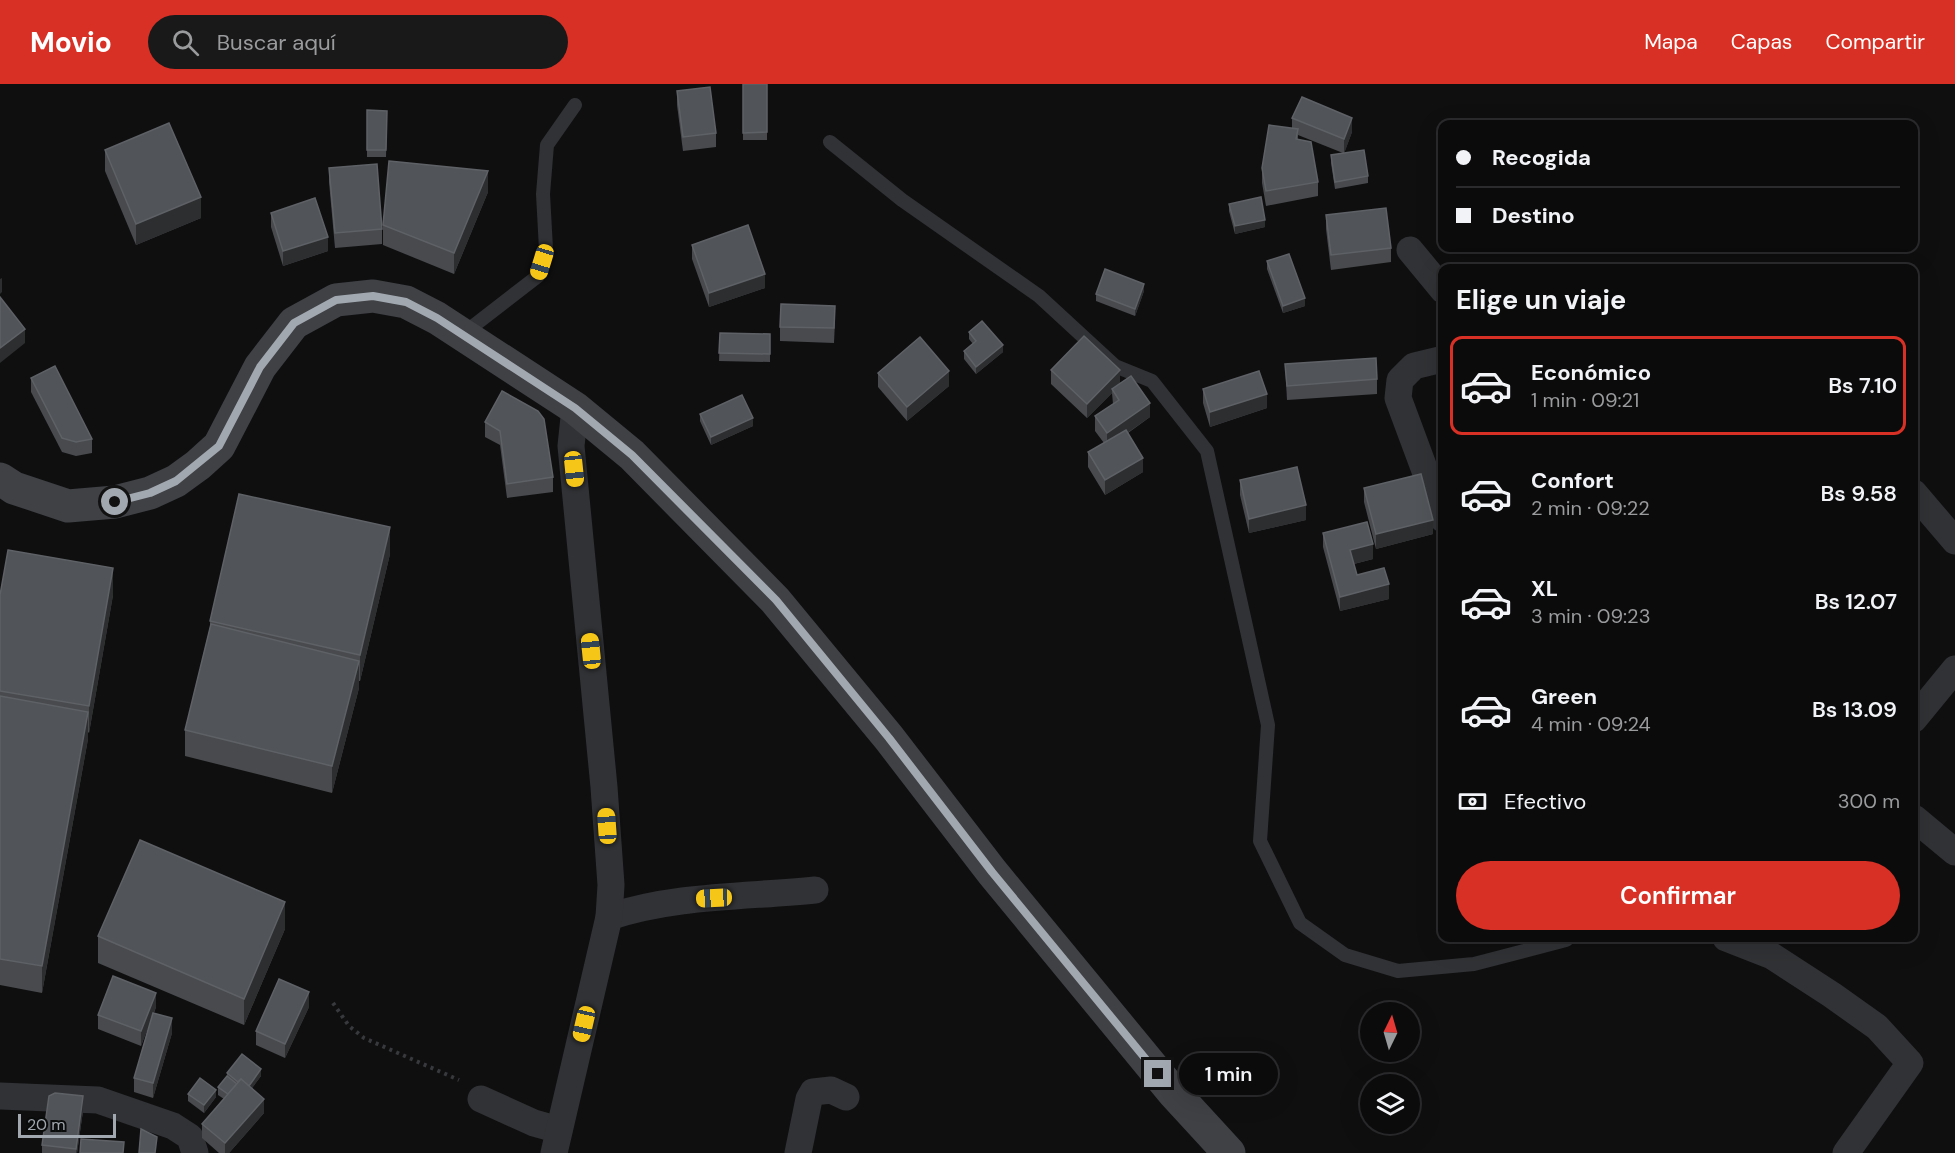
<!DOCTYPE html>
<html lang="es">
<meta charset="utf-8">
<style>
body{margin:0;font-family:"DM Sans",sans-serif;background:#19191a;color:#f1f3f6;height:100vh;display:flex;flex-direction:column;font-size:22px;white-space:nowrap}
*{box-sizing:border-box;margin:0}
p{font-size:20px;color:#9a9b9d}
.icon{flex:none;width:33px;height:33px;fill:none;stroke:currentColor;stroke-width:2;stroke-linecap:round;stroke-linejoin:round}
.map{position:relative;flex:1;overflow:hidden}
.panel{position:absolute;left:1438px;top:180px;width:480px;height:678px;display:flex;flex-direction:column;background:#0b0b0c;border-radius:12px;box-shadow:0 6px 24px #0002,0 0 0 2px #2b2b2d}
.panel>*{flex:none}
.guide{position:absolute;left:1438px;top:36px;width:480px;height:132px;border-radius:12px;box-shadow:0 6px 24px #0002,0 0 0 2px #2b2b2d;display:grid;align-content:center;height:132px;padding:0 18px;background:#0b0b0c}
.needle{width:39px;rotate:5deg}
.tools{position:absolute;left:1360px;top:918px;display:grid;gap:12px}
.tools a{display:grid;place-items:center;width:60px;height:60px;border-radius:50%;background:#0b0b0c;box-shadow:0 6px 24px #0002,0 0 0 2px #2b2b2d;font-size:30px}
.scale{position:absolute;left:18px;bottom:15px;width:98px;box-sizing:border-box;padding-left:6px;border:3px solid #a2a8b0;border-top:0;font-size:16px;line-height:21px;white-space:nowrap;color:#a2a8b0;-webkit-text-stroke:4px #0a0b0b;paint-order:stroke}
.end{position:absolute;width:27px;height:27px;margin:-14px;border:8px solid #a2a8b0;background:#111;box-shadow:0 0 0 3px #111}
.from{border-radius:50%}
.bubble{position:absolute;height:42px;border-radius:21px;background:#0b0b0c;box-shadow:0 6px 24px #0002,0 0 0 2px #2b2b2d;font-size:20px;font-weight:600;line-height:42px;text-align:center}
.car{position:absolute;width:18px;height:36px;margin:-18px -9px;border-radius:8px;box-shadow:0 0 4px 2px #0007;background:linear-gradient(#f5c518 24%,#345 0 40%,#f5c518 0 76%,#345 0 86%,#f5c518 0)}
.guide b{display:flex;align-items:center;gap:21px;height:57px;font-size:22px}
.guide b+b{border-top:2px solid #2b2b2d}
.guide i{width:15px;height:15px;background:#f1f3f6}
ul{padding:0;list-style:none}
li{display:flex;align-items:center;gap:18px;height:99px;margin:0 12px 9px;padding:0 6px;border:3px solid transparent;border-radius:12px}
li div{flex:1}
li b{display:block;font-size:22px}
li em{font-style:normal;font-weight:600}
li.on{border-color:#d93025}
li>.icon{width:54px;height:54px;stroke-width:1.5}
h2{padding:0 18px;font-size:27px;line-height:72px}
.pay{display:flex;align-items:center;gap:15px;height:66px;padding:0 18px;font-size:22px}
.pay p{margin-inline-start:auto}
.primary-button{display:flex;gap:12px;margin-top:auto;padding:12px 18px}
.primary-button a{flex:1;height:69px;border-radius:36px;background:#d93025;color:#fff;font-size:24px;font-weight:600;line-height:69px;text-align:center}
header{display:flex;align-items:center;gap:36px;box-sizing:border-box;height:84px;padding:0 30px;background:#d93025;color:#fff}
header strong{font-size:28px}
nav{display:flex;gap:33px;margin-inline-start:auto;font-size:21px}
.search{width:420px;height:54px;background:#19191a;display:flex;align-items:center;gap:15px;box-sizing:border-box;padding:0 21px;border-radius:33px;color:#9a9b9d;font-size:22px}
.map>svg:first-child{display:block}
.lines{fill:none;stroke-linecap:round;stroke-linejoin:round}
.path{stroke:#37393c;stroke-width:4;stroke-dasharray:3 4.5;stroke-linecap:butt}
.service{stroke:#313235;stroke-width:14}
.minor{stroke:#313235;stroke-width:27}
.secondary{stroke:#3f4145;stroke-width:33}
.wall{fill:#484a4d}
.shaded-wall{fill:#2d2e30}
.building{fill:#515458;stroke:#5e6166;stroke-width:1.5}
.route{stroke:#a2a8b0;stroke-width:8}
</style>
<header>
<strong>Movio</strong>
<div class="search"><svg class="icon" aria-label="search" viewBox="0 0 24 24"><circle cx="10" cy="10" r="6"/><path d="M15 15l6 6"/></svg>Buscar aquí</div>
<nav><a>Mapa</a><a>Capas</a><a>Compartir</a></nav>
</header>
<div class="map">
<svg width="1955" height="1069" viewBox="0 0 1955 1069">
<rect width="100%" height="100%" fill="#0f0f10"/>
<g class="lines">
<!-- path -->
<polyline class="path" points="333,919 349,942 364,954 459,996"/>
<!-- service -->
<g class="service">
<polyline points="830,58 902,116 1039,212 1115,282 1152,297 1207,367 1268,641 1260,757 1300,839 1345,871 1398,887 1474,880 1566,856 1566,854"/>
<polyline points="463,250 538,192 546,165 543,110 547,61 575,21"/>
</g>
<!-- minor -->
<g class="minor">
<polyline points="1410,166 1443,206"/>
<polyline points="1443,275 1414,282 1400,296 1398,314 1443,435"/>
<polyline points="1914,409 1955,457"/>
<polyline points="1914,635 1955,585"/>
<polyline points="1914,734 1955,768"/>
<path d="M609 833C675 811 746 813 815 806"/>
<polyline points="1726,854 1772,872 1832,911 1877,943 1910,979 1846,1069"/>
<polyline points="0,1012 98,1016 173,1042 190,1053 195,1069"/>
<polyline points="481,1015 534,1039 559,1046"/>
<polyline points="554,1069 609,833 611,801 604,703 571,362 575,324"/>
<polyline points="798,1069 809,1015 813,1008 831,1006 846,1013"/>
</g>
<!-- secondary -->
<polyline class="secondary" points="0,395 14,404 68,422 115,418 150,409 176,397 198,381 219,362 260,283 294,239 336,216 373,212 406,218 437,234 575,324 632,371 775,516 889,654 992,788 1173,1008 1229,1069"/>
</g>
<!-- wall -->
<g class="wall">
<rect x="743" y="0" width="24" height="56"/>
<polygon points="677,7 716,49 716,63 683,67 677,21"/>
<polygon points="367,26 387,27 386,73 367,73"/>
<polygon points="1292,34 1352,48 1344,69 1368,92 1368,99 1335,105 1331,79 1331,71 1343,69 1298,51 1298,55 1318,98 1318,112 1266,122 1262,99 1262,84 1292,44"/>
<polygon points="105,66 201,134 136,161 105,87"/>
<polygon points="329,84 382,145 382,160 335,164 329,98"/>
<polygon points="488,108 454,190 383,161 383,141"/>
<polygon points="1229,120 1265,143 1235,150 1229,127"/>
<polygon points="271,129 328,167 283,182 271,143"/>
<polygon points="1326,131 1391,164 1391,178 1331,186 1326,145"/>
<polygon points="692,161 765,204 709,223 692,175"/>
<polygon points="1267,177 1305,222 1283,229 1267,185"/>
<polygon points="1144,207 1135,232 1096,217 1096,210"/>
<polygon points="835,237 834,259 780,257 780,243"/>
<polygon points="969,248 1003,268 976,290 964,275 964,267 973,260 969,255"/>
<polygon points="720,249 770,250 770,278 719,277"/>
<polygon points="1285,280 1377,295 1377,310 1287,316"/>
<polygon points="1051,286 1120,300 1150,333 1128,349 1143,388 1105,411 1088,383 1088,368 1104,359 1095,347 1095,332 1113,320 1112,309 1087,334 1051,300"/>
<polygon points="878,289 949,302 907,337 878,303"/>
<polygon points="31,294 92,355 92,369 76,372 62,368 31,308"/>
<polygon points="1203,305 1267,324 1210,343 1203,319"/>
<polygon points="502,307 553,393 553,408 507,414 500,361 485,353 485,338"/>
<polygon points="700,330 753,342 711,361 700,337"/>
<polygon points="1240,396 1306,436 1249,449 1240,411"/>
<polygon points="1364,404 1433,450 1376,465 1364,418"/>
<polygon points="1323,449 1373,475 1354,480 1357,491 1389,515 1340,527 1323,463"/>
<polygon points="390,470 360,597 359,597 359,604 332,709 185,672 185,646 210,543 210,537"/>
<polygon points="0,511 113,511 89,649 88,648 88,655 42,909 0,901"/>
<polygon points="285,845 244,941 98,879 98,852"/>
<polygon points="156,923 154,929 172,949 153,1014 134,1008 134,994 150,938 141,962 98,945 98,931"/>
<polygon points="309,923 285,974 256,961 256,947"/>
<polygon points="227,989 261,992 252,1004 264,1029 229,1069 218,1069 219,1069 202,1054 202,1040 224,1015 218,1011 218,1003 227,992"/>
<polygon points="188,1010 216,1013 204,1029 188,1017"/>
<polygon points="83,1027 77,1069 42,1069 42,1061"/>
</g>
<!-- shaded-wall -->
<g class="shaded-wall">
<polygon points="1352,34 1352,48 1344,70 1344,55"/>
<polygon points="488,87 488,108 454,190 454,169"/>
<polygon points="201,113 201,134 136,161 136,140"/>
<polygon points="1265,136 1265,143 1235,150 1235,142"/>
<polygon points="328,153 328,167 283,182 283,167"/>
<polygon points="765,190 765,204 709,223 709,209"/>
<polygon points="2,194 2,208 0,210 0,195"/>
<polygon points="1144,200 1144,207 1135,232 1135,225"/>
<polygon points="1305,214 1305,222 1283,229 1283,222"/>
<polygon points="25,245 25,259 0,279 0,264"/>
<polygon points="1003,261 1003,268 976,290 976,283"/>
<polygon points="1120,286 1120,301 1112,305 1112,309 1087,334 1087,320"/>
<polygon points="949,287 949,302 907,337 907,323"/>
<polygon points="1267,310 1267,324 1210,343 1210,328"/>
<polygon points="1150,319 1150,333 1107,363 1107,349"/>
<polygon points="753,334 753,342 711,361 711,353"/>
<polygon points="1143,374 1143,388 1105,411 1105,396"/>
<polygon points="1306,421 1306,436 1249,449 1249,435"/>
<polygon points="1433,436 1433,450 1376,465 1376,450"/>
<polygon points="390,443 390,470 360,597 360,571"/>
<polygon points="1373,460 1373,475 1350,481 1350,466"/>
<polygon points="113,484 113,511 89,649 89,622"/>
<polygon points="1389,500 1389,515 1340,527 1340,513"/>
<polygon points="359,577 359,604 332,709 332,682"/>
<polygon points="88,628 88,655 42,909 42,882"/>
<polygon points="285,818 285,845 244,941 244,915"/>
<polygon points="309,908 309,923 285,974 285,960"/>
<polygon points="156,909 156,923 141,962 141,947"/>
<polygon points="172,934 172,949 153,1014 153,999"/>
<polygon points="261,985 261,992 247,1011 247,1004"/>
<polygon points="216,1006 216,1013 204,1029 204,1021"/>
<polygon points="83,1012 83,1027 77,1069 76,1069"/>
<polygon points="264,1015 264,1029 229,1069 225,1069 225,1059"/>
</g>
<!-- building -->
<g class="building">
<polygon points="743,0 767,0 767,48 743,49"/>
<polygon points="710,3 716,49 683,53 677,7"/>
<polygon points="1302,13 1352,34 1344,55 1292,34"/>
<polygon points="367,26 387,27 386,66 367,66"/>
<polygon points="169,39 201,113 136,140 105,66"/>
<polygon points="1269,41 1298,45 1296,55 1311,58 1318,98 1266,107 1262,84"/>
<polygon points="1364,66 1368,92 1335,98 1331,71"/>
<polygon points="389,77 488,87 454,169 383,141"/>
<polygon points="377,80 382,145 335,149 329,84"/>
<polygon points="1261,113 1265,136 1235,142 1229,120"/>
<polygon points="315,114 328,153 283,167 271,129"/>
<polygon points="1386,124 1391,164 1331,171 1326,131"/>
<polygon points="748,141 765,190 709,209 692,161"/>
<polygon points="1289,170 1305,214 1283,222 1267,177"/>
<polygon points="1105,185 1144,200 1135,225 1096,210"/>
<polygon points="0,213 25,245 0,264"/>
<polygon points="781,220 835,222 834,244 780,243"/>
<polygon points="982,237 1003,261 976,283 964,267 976,257 969,248"/>
<polygon points="720,249 770,250 770,270 719,269"/>
<polygon points="1084,252 1120,286 1087,320 1051,286"/>
<polygon points="920,253 949,287 907,323 878,289"/>
<polygon points="1376,274 1377,295 1287,302 1285,280"/>
<polygon points="55,282 92,355 76,358 62,354 31,294"/>
<polygon points="1259,287 1267,310 1210,328 1203,305"/>
<polygon points="1131,292 1150,319 1107,349 1095,332 1119,316 1112,305"/>
<polygon points="502,307 538,327 544,335 553,393 507,400 500,347 485,338"/>
<polygon points="742,311 753,334 711,353 700,330"/>
<polygon points="1126,346 1143,374 1105,396 1088,368"/>
<polygon points="1297,383 1306,421 1249,435 1240,396"/>
<polygon points="1421,390 1433,436 1376,450 1364,404"/>
<polygon points="239,410 390,443 360,571 210,537"/>
<polygon points="1367,438 1373,460 1350,466 1357,491 1384,484 1389,500 1340,513 1323,449"/>
<polygon points="8,466 113,484 89,622 0,607 0,511"/>
<polygon points="211,540 359,577 332,682 185,646"/>
<polygon points="0,612 88,628 42,882 0,875"/>
<polygon points="140,756 285,818 244,915 98,852"/>
<polygon points="113,892 156,909 141,947 98,931"/>
<polygon points="279,895 309,908 285,960 256,947"/>
<polygon points="153,929 172,934 153,999 134,994"/>
<polygon points="242,970 261,985 249,1002 241,995 238,998 227,989"/>
<polygon points="227,992 237,1000 228,1010 218,1003"/>
<polygon points="200,994 216,1006 204,1021 188,1010"/>
<polygon points="241,995 264,1015 225,1059 202,1040"/>
<polygon points="55,1009 83,1012 76,1065 42,1061 49,1012"/>
<polygon points="141,1045 157,1053 155,1069 139,1069"/>
<polygon points="81,1055 124,1058 123,1069 80,1069"/>
</g>
<g class="lines">
<!-- route -->
<polyline class="route" points="115,418 150,409 176,397 219,362 260,283 294,239 336,216 373,212 406,218 437,234 575,324 632,371 776,516 889,654 992,788 1158,990"/>
</g>
</svg>
<div class="tools">
<a><svg class="needle" viewBox="-14 -14 28 28"><path d="M0-13l5 13h-10z" fill="#e53935"/><path d="M0 13l5-13h-10z" fill="#9a9b9d"/></svg></a>
<a><svg class="icon" aria-label="layers" viewBox="0 0 24 24"><path d="M12 4l9 5-9 5-9-5zM3 14l9 5 9-5"/></svg></a>
</div>
<div class="scale">20 m</div>
<i class="end from" style="left:115px;top:418px"></i>
<i class="end" style="left:1158px;top:990px"></i>
<div class="bubble" style="left:1179px;top:969px;width:99px">1 min</div>
<i class="car" style="left:542px;top:178px;rotate:197deg"></i>
<i class="car" style="left:574px;top:385px;rotate:174deg"></i>
<i class="car" style="left:591px;top:567px;rotate:354deg"></i>
<i class="car" style="left:607px;top:742px;rotate:356deg"></i>
<i class="car" style="left:714px;top:814px;rotate:267deg"></i>
<i class="car" style="left:584px;top:940px;rotate:193deg"></i>
<div class="guide">
<b><i class="from"></i>Recogida</b>
<b><i></i>Destino</b>
</div>
<section class="panel">
<h2>Elige un viaje</h2>
<ul>
<li class="on"><svg class="icon" aria-label="car" viewBox="0 0 24 24"><path d="M5 17H2v-5l4-1 3-4h7l3 4 3 1v5h-3M9 17h6M6 11h13"/><circle cx="7" cy="17" r="2"/><circle cx="17" cy="17" r="2"/></svg><div><b>Económico</b><p>1 min · 09:21</p></div><em>Bs 7.10</em></li>
<li><svg class="icon" aria-label="car" viewBox="0 0 24 24"><path d="M5 17H2v-5l4-1 3-4h7l3 4 3 1v5h-3M9 17h6M6 11h13"/><circle cx="7" cy="17" r="2"/><circle cx="17" cy="17" r="2"/></svg><div><b>Confort</b><p>2 min · 09:22</p></div><em>Bs 9.58</em></li>
<li><svg class="icon" aria-label="car" viewBox="0 0 24 24"><path d="M5 17H2v-5l4-1 3-4h7l3 4 3 1v5h-3M9 17h6M6 11h13"/><circle cx="7" cy="17" r="2"/><circle cx="17" cy="17" r="2"/></svg><div><b>XL</b><p>3 min · 09:23</p></div><em>Bs 12.07</em></li>
<li><svg class="icon" aria-label="car" viewBox="0 0 24 24"><path d="M5 17H2v-5l4-1 3-4h7l3 4 3 1v5h-3M9 17h6M6 11h13"/><circle cx="7" cy="17" r="2"/><circle cx="17" cy="17" r="2"/></svg><div><b>Green</b><p>4 min · 09:24</p></div><em>Bs 13.09</em></li>
</ul>
<div class="pay"><svg class="icon" aria-label="cash" viewBox="0 0 24 24"><path d="M3 7h18v10H3z"/><circle cx="12" cy="12" r="2"/></svg>Efectivo<p>300 m</p></div>
<div class="primary-button"><a>Confirmar</a></div>
</section>
</div>
